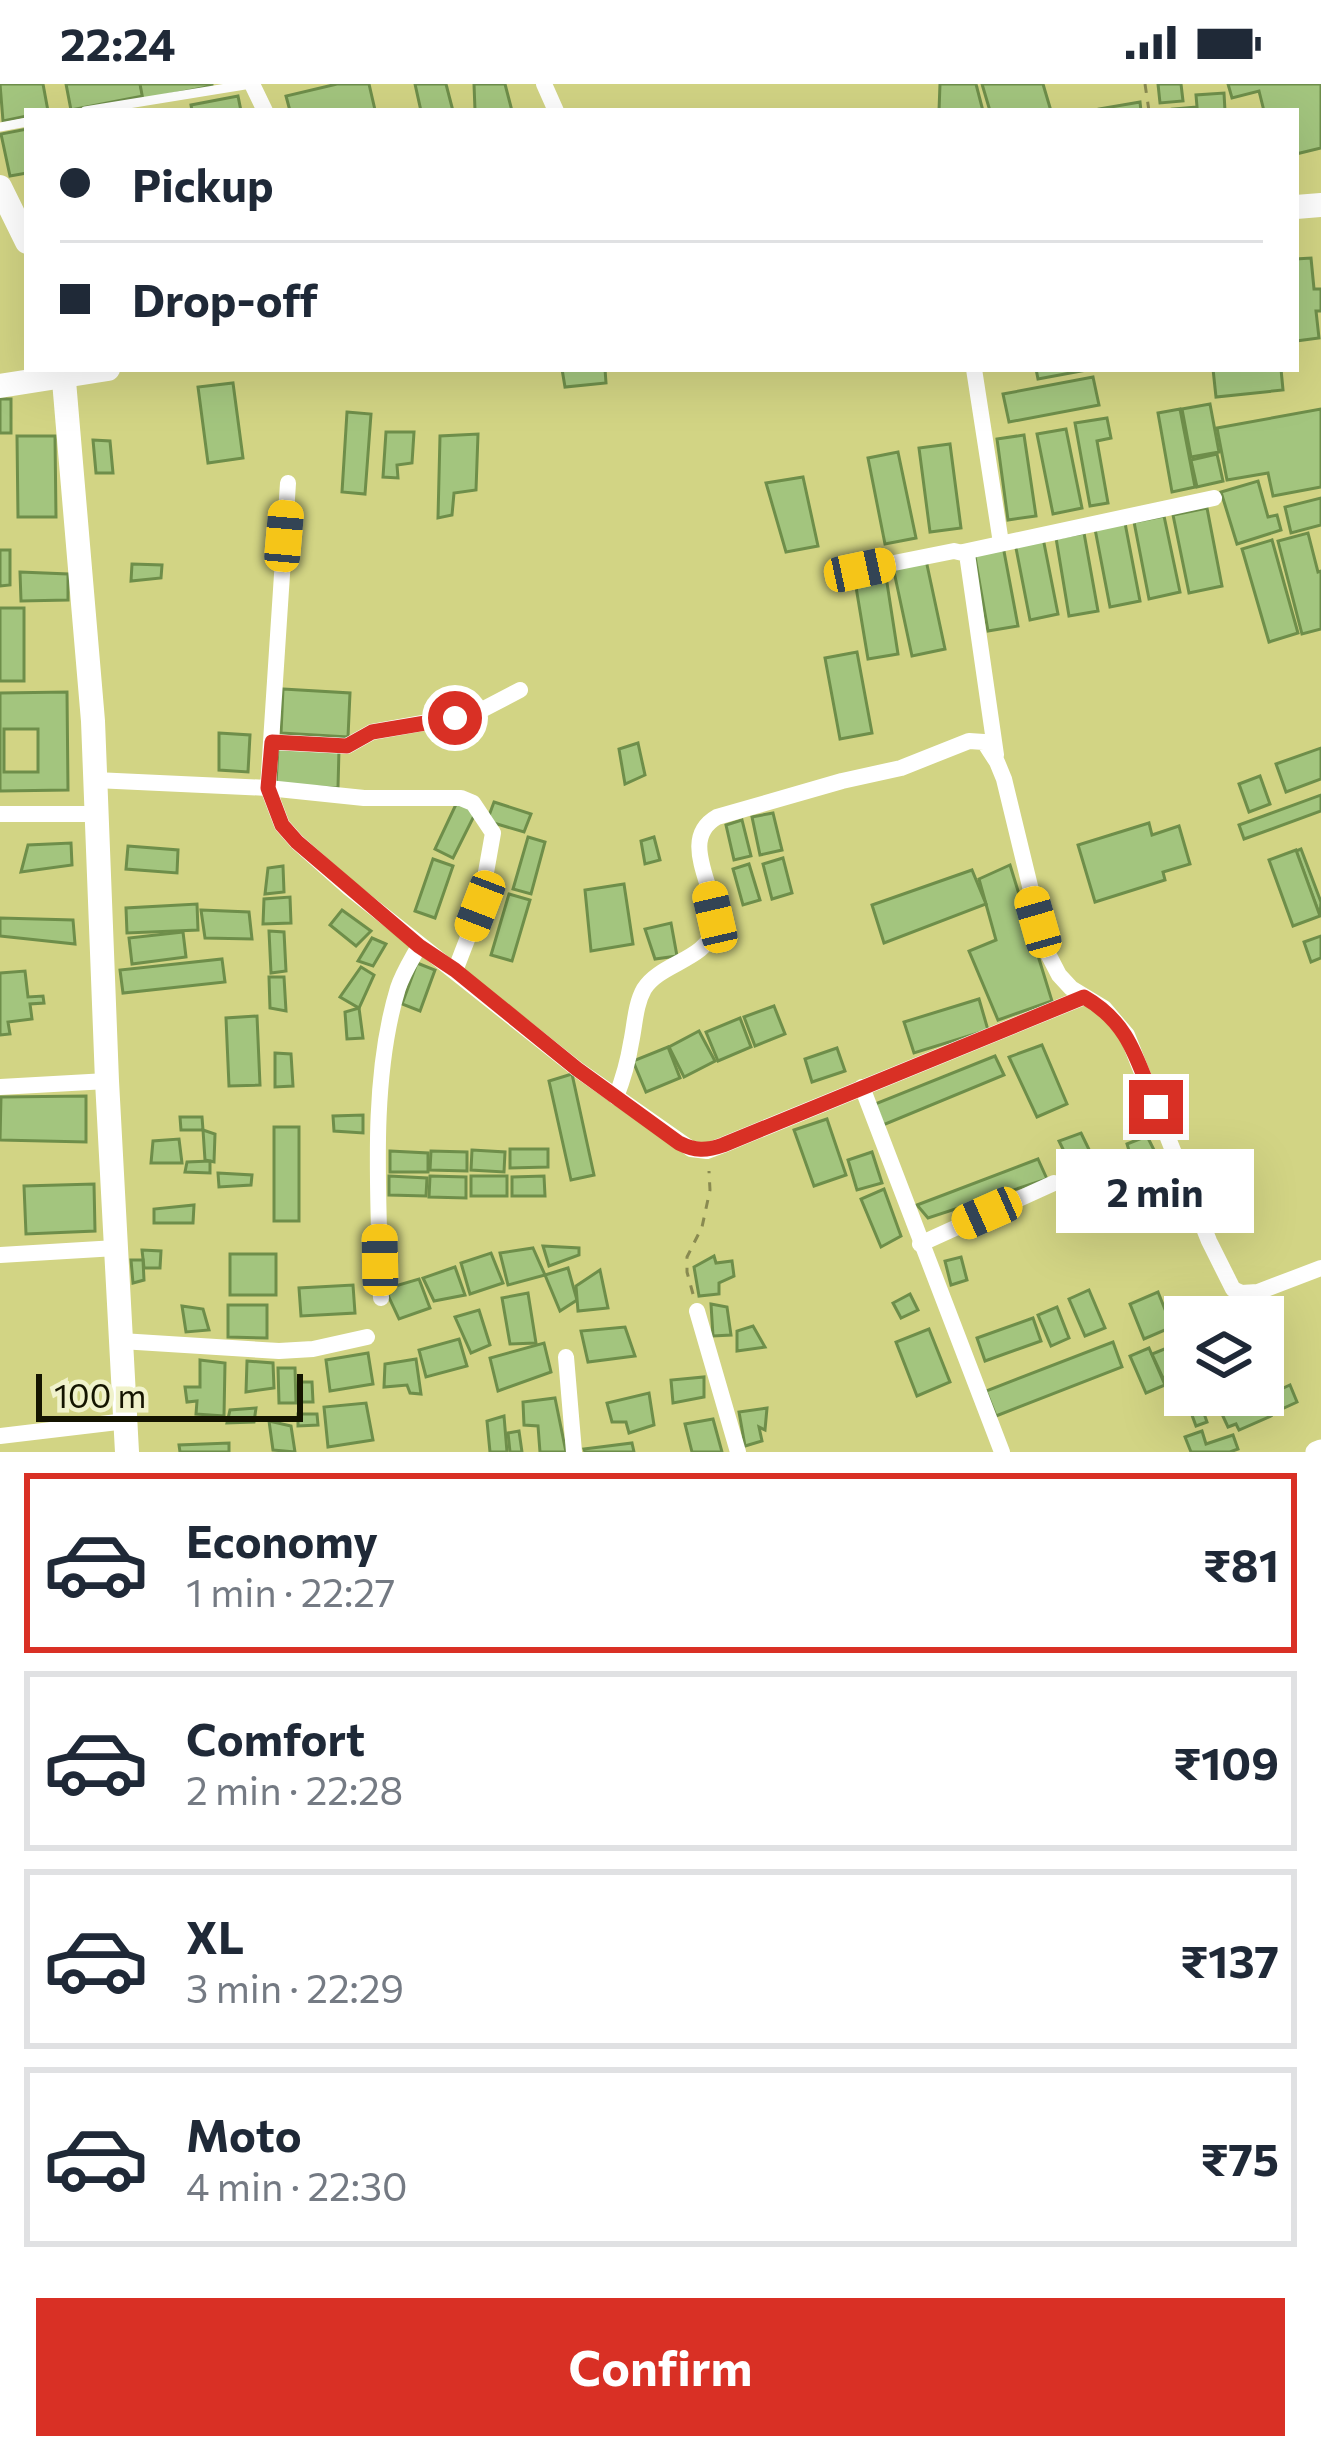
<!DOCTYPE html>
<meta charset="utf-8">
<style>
body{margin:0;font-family:Commissioner,sans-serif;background:#f2f2f3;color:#1f2937;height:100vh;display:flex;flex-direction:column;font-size:45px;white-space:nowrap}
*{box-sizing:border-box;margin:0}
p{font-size:39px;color:#747a83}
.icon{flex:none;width:66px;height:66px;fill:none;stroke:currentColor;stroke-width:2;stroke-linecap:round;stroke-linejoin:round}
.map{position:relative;height:1368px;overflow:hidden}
.sheet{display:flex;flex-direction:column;background:#fff;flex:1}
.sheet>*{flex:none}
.banner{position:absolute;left:24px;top:24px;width:1275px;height:264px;border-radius:0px;box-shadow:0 12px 48px #0002;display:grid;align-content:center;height:264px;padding:0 36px;background:#fff}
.controls{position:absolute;left:1164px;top:1212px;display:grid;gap:24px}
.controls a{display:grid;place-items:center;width:120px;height:120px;border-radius:0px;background:#fff;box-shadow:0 12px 48px #0002;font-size:60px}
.scale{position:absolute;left:36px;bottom:30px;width:267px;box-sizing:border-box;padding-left:12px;border:6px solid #141400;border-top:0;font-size:33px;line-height:42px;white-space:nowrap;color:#141400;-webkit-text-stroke:9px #f0f2cb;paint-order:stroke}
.end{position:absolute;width:54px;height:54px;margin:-27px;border:15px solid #d93025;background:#fff;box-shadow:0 0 0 6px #fff}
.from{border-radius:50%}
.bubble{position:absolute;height:84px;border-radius:0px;background:#fff;box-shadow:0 12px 48px #0002;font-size:39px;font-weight:700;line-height:84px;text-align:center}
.car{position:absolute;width:36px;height:72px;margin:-36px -18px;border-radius:15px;box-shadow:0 0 9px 3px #0007;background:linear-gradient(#f5c518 24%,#345 0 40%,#f5c518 0 76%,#345 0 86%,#f5c518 0)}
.banner b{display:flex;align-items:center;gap:42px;height:114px;font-size:45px}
.banner b+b{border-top:3px solid #e0e1e3}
.banner i{width:30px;height:30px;background:#1f2937}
ul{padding:21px 0 0;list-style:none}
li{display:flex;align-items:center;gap:36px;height:180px;margin:0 24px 18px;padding:0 12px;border:6px solid #e0e1e3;border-radius:0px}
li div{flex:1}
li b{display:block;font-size:45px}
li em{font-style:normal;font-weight:700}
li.selected{border-color:#d93025}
li>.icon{width:108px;height:108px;stroke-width:1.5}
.primary-button{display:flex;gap:24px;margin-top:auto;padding:24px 36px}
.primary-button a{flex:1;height:138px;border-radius:0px;background:#d93025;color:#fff;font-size:48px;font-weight:700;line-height:138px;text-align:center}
.status{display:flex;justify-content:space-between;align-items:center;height:84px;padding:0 60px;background:#fff;direction:ltr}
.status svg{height:33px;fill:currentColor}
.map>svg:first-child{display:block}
.building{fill:#a3c57e;stroke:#6e8e4a;stroke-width:3;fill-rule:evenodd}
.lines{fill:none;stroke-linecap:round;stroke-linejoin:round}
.path{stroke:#898a51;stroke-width:3;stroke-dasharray:9 9;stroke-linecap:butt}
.service{stroke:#fff;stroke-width:9}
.minor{stroke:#fff;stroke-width:16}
.tertiary{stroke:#fff;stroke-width:21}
.secondary{stroke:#fff;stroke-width:24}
.route{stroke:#d93025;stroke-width:15}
</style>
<div class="status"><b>22:24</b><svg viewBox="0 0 49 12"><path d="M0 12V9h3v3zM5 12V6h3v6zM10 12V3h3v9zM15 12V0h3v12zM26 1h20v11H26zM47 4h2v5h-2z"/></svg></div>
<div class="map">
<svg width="1321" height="1368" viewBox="0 0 1321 1368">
<rect width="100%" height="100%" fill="#d2d484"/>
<!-- building -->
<g class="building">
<polygon points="0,0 43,0 48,27 27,27 27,32 3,37"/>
<polygon points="66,0 140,0 143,12 71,26"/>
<polygon points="140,0 212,0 212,2 143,16"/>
<polygon points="337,0 369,0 375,26 290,27 286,12"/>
<polygon points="415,0 446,0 453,27 421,27"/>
<polygon points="474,0 505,0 512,27 475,26"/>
<polygon points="940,0 976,0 983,27 939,27"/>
<polygon points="982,0 1043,0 1051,27 990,27"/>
<polygon points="1158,0 1181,0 1183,17 1160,19"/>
<polygon points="1228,0 1321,0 1321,64 1296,70 1296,27 1264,27 1259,7 1232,14"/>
<polygon points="1224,9 1225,27 1174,27 1173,25 1197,23 1196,11"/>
<polygon points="238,12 241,27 192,27 191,21"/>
<polygon points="1140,18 1141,27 1099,27 1099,25"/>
<polygon points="27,45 27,89 10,92 1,50"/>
<polygon points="1311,174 1314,205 1321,205 1321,227 1316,227 1319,254 1296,257 1296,175"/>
<polygon points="562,285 605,285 606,299 565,303"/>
<polygon points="1036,285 1092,285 1038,295"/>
<polygon points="1213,285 1281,285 1283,306 1216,313"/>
<polygon points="1093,293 1099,321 1009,338 1003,310"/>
<polygon points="233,299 243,374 208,379 198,303"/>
<rect x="0" y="315" width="11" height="34"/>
<polygon points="1210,320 1219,368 1191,373 1182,325"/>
<polygon points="1180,325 1195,403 1172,408 1158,329"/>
<polygon points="1321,325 1321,403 1273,412 1268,389 1227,396 1217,344"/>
<polygon points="347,328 371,330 365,410 342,408"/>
<polygon points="1107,334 1111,354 1097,357 1108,419 1090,422 1075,339"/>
<polygon points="1066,345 1082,424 1053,430 1037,350"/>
<polygon points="386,348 414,348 412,379 397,381 398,394 383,393"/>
<polygon points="478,350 476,406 454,409 452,431 438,434 440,352"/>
<polygon points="1024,351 1036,432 1008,436 997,355"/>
<polygon points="17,352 55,352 56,433 18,433"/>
<polygon points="93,356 110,357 113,389 96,389"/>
<polygon points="950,360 961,444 930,448 919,364"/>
<polygon points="898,368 916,454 885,460 868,374"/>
<polygon points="1217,370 1223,397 1197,403 1191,376"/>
<polygon points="803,393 818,462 786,468 766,399"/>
<polygon points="1258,397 1268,433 1277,431 1281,446 1237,460 1221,408"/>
<polygon points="1321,414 1321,441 1291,449 1285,423"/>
<polygon points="1207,424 1222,502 1189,509 1173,431"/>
<polygon points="1164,432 1180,508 1149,515 1134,438"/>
<polygon points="1125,439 1140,517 1110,523 1095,445"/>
<polygon points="1084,449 1098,527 1069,532 1056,454"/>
<polygon points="1308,449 1318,488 1321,487 1321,545 1302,550 1278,457"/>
<polygon points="1043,454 1058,530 1030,536 1015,459"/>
<polygon points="1272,456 1298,549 1269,558 1242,465"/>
<polygon points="1003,462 1018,542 988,547 974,467"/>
<polygon points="0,466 10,466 10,501 0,502"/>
<polygon points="926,476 945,565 912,572 893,483"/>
<polygon points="132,480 162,481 161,494 131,497"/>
<polygon points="885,486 898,570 868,575 854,491"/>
<polygon points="20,488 68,490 68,516 21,517"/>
<rect x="0" y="524" width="24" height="73"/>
<polygon points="857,568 872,649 840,655 825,574"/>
<polygon points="283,605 350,609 348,653 281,649"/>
<path d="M67 608 68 706 0 707V609ZM4 645H38V688H4Z"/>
<polygon points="219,649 250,651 248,688 219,686"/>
<polygon points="638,659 645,691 625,700 619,665"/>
<polygon points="278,662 339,665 338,704 276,701"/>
<polygon points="1321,664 1321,695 1286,708 1276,680"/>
<polygon points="1260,692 1270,720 1249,728 1239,700"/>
<polygon points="1321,711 1321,727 1244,755 1239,741"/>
<polygon points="458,716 477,726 453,774 435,765"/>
<polygon points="494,718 531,730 524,748 487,737"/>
<polygon points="773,729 782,766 760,771 752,733"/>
<polygon points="742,736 751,772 734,776 726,741"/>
<polygon points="1149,739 1152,751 1179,742 1190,780 1163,788 1165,796 1095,818 1078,761"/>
<polygon points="528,753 545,758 531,810 513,805"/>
<polygon points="654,753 660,776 645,780 641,757"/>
<polygon points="71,759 72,781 21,788 28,761"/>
<polygon points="128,762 178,766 177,789 126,785"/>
<polygon points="1301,765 1321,818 1320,832 1296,767"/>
<polygon points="1296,766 1320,832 1293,842 1269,776"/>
<polygon points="783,774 792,809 772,815 763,780"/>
<polygon points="433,775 453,782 435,834 415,827"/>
<polygon points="749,780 760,816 743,821 733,785"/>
<polygon points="1010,781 1052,917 998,936 969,867 996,856 979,795"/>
<polygon points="283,782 284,808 265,810 268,784"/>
<polygon points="972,786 986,820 884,859 872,821"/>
<polygon points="624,800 633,860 591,867 585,806"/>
<polygon points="509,810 530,816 512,877 491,871"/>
<polygon points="290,813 291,839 263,840 264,815"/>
<polygon points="197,820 198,846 127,849 126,824"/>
<polygon points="201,826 249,828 252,855 205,854"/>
<polygon points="342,826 371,847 356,862 330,841"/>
<polygon points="0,834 73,836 75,860 0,852"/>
<polygon points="671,839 677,872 655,875 645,845"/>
<polygon points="269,847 284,848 286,887 271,889"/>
<polygon points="183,848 186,873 132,880 129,854"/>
<polygon points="1321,852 1321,874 1311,878 1304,858"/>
<polygon points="372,854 386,860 373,882 358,877"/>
<polygon points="222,875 225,898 123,909 120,886"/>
<polygon points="417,879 435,886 420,927 402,920"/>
<polygon points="361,883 374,891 359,924 340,913"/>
<polygon points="25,887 28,913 43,912 44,919 30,920 32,935 8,938 10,950 0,951 0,889"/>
<polygon points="269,893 284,893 286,927 270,924"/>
<polygon points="979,915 988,946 914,969 904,938"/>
<polygon points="774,922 785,950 755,962 744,933"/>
<polygon points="359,924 363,954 347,955 345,928"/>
<polygon points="257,932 260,1001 229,1002 226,934"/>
<polygon points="740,934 751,963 718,977 706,948"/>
<polygon points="699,947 715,977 684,993 669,963"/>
<polygon points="1042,961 1067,1020 1037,1033 1009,973"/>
<polygon points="668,963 680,994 646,1008 633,977"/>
<polygon points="837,964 845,987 812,998 805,975"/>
<polygon points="275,969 291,970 293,1002 275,1003"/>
<polygon points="995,972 1004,991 883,1041 875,1020"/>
<polygon points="572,990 594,1091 571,1096 549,997"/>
<polygon points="86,1012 86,1058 0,1056 1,1013"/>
<polygon points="363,1031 363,1049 334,1047 333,1032"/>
<polygon points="180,1033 202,1033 203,1046 181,1046"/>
<polygon points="827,1035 846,1091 814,1102 794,1046"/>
<rect x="274" y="1043" width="25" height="94"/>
<polygon points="203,1046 215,1050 214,1078 205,1076"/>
<polygon points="1081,1049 1109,1107 1089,1119 1059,1057"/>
<polygon points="1147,1052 1157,1072 1133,1080 1127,1060"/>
<polygon points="179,1055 182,1079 151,1079 153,1057"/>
<polygon points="510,1065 548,1065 548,1083 510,1084"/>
<polygon points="472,1066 505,1068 504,1088 471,1086"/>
<polygon points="390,1067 428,1069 428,1088 390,1088"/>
<polygon points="431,1067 467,1068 467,1087 430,1086"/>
<polygon points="872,1068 882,1099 857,1106 848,1076"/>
<polygon points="1038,1075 1047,1095 928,1134 917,1121"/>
<polygon points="210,1077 210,1089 185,1088 187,1078"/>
<polygon points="218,1089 252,1091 251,1101 219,1103"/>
<polygon points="389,1092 427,1094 426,1112 389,1111"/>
<polygon points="430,1092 466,1093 466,1114 429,1113"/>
<rect x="471" y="1092" width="36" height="20"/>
<polygon points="544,1092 545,1112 512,1112 512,1093"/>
<polygon points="94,1100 95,1147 26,1150 24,1102"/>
<polygon points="884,1105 901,1152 881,1163 861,1115"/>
<polygon points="194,1121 193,1139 154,1139 154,1125"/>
<polygon points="543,1162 579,1164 579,1171 549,1182"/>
<polygon points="533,1164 545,1191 508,1201 500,1169"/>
<polygon points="142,1166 161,1167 160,1184 144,1184"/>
<polygon points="491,1169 503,1199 470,1210 461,1179"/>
<rect x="230" y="1170" width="46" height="41"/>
<polygon points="714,1172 716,1179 732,1177 734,1192 719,1199 719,1210 699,1212 694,1183"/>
<polygon points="961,1173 967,1196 951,1201 945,1177"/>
<polygon points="131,1176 143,1176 144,1196 133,1199"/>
<polygon points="455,1183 465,1211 434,1217 423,1194"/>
<polygon points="568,1184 577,1216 560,1227 545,1191"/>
<polygon points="600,1186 608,1224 578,1227 576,1202"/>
<polygon points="419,1195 430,1224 399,1235 385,1205"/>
<polygon points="353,1201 355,1229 301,1232 299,1204"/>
<polygon points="1089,1206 1105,1244 1085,1252 1069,1215"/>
<polygon points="1158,1208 1172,1243 1144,1255 1130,1220"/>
<polygon points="528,1209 536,1259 510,1260 502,1214"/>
<polygon points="910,1210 918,1226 901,1234 893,1219"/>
<polygon points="711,1220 727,1223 731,1251 713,1252"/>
<polygon points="228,1221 267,1221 267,1254 228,1253"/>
<polygon points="182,1222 203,1225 209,1246 186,1248"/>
<polygon points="1057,1223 1069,1254 1051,1262 1038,1231"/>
<polygon points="479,1226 490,1261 471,1269 455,1233"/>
<polygon points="1033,1234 1041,1257 985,1277 977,1254"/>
<polygon points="753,1242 765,1263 737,1267 737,1247"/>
<polygon points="625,1243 635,1272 588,1278 581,1247"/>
<polygon points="929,1245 950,1298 917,1312 896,1258"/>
<polygon points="459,1255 467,1282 426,1293 419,1266"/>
<polygon points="1113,1258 1122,1283 996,1332 986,1307"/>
<polygon points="544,1259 551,1288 498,1307 490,1274"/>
<polygon points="1149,1264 1165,1301 1146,1309 1130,1272"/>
<polygon points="1167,1264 1177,1288 1163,1294 1152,1270"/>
<polygon points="368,1269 373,1300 330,1307 326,1276"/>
<polygon points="416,1275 421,1310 410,1309 407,1301 384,1303 385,1280"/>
<polygon points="200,1276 225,1279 224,1332 196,1330 197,1317 187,1318 185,1303 200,1303"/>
<polygon points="247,1277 273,1279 274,1304 246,1308"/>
<polygon points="278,1284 295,1284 296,1319 279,1319"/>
<polygon points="704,1293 704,1313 673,1319 671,1296"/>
<polygon points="300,1298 312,1298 313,1318 301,1318"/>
<polygon points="1290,1301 1297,1318 1273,1329 1266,1312"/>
<polygon points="649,1309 654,1341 629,1349 626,1338 612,1338 607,1319"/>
<polygon points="1241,1311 1246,1311 1247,1317 1262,1311 1271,1332 1239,1346 1236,1340 1228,1343 1221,1328 1234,1322 1231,1315"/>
<polygon points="555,1314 566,1368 540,1368 538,1342 524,1341 523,1318"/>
<polygon points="1200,1318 1207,1338 1196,1342 1189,1323"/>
<polygon points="366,1319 373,1356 328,1363 324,1323"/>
<polygon points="256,1324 254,1338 227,1339 230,1326"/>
<polygon points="767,1324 765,1346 759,1343 762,1357 745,1362 739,1328"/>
<polygon points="298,1330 317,1330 318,1341 298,1342"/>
<polygon points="504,1332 507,1368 490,1368 487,1337"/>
<polygon points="713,1335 722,1368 692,1368 685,1340"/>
<polygon points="269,1337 291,1342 295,1368 273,1366"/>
<polygon points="519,1347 522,1368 510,1368 508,1349"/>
<polygon points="1202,1347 1206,1360 1233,1351 1238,1365 1230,1368 1191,1368 1185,1353"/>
<polygon points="229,1359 229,1368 180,1368 179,1361"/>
<polygon points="632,1359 634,1368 585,1368 584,1365"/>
</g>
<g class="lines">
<!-- path -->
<g class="path">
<polyline points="1145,0 1149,27"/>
<polyline points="693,1210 687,1188 687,1173 702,1143 710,1106 709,1087"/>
</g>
<!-- service -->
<g class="service">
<polyline points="85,27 251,0"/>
<polyline points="0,43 27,38"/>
</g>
<!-- minor -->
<g class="minor">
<polyline points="252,0 265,27"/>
<polyline points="544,0 556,27"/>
<polyline points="974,285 1001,459"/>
<polyline points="963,468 1214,414"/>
<polyline points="859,486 954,467 967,470 996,671"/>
<polyline points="271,658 347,662 372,648 474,630 520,606"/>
<polyline points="95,696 268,704 288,399"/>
<polyline points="0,730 96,730"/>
<polyline points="455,887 480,822 493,749 473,719 461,714 364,714 268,704 282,741 297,758 349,804 577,985 691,1065 707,1067 723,1061 1084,913"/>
<polyline points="0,1003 107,997"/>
<polyline points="862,1003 1002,1368"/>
<path d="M616 1013C623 995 628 978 631 959 635 941 635 921 644 905 660 879 706 876 714 845 722 809 675 757 717 733L842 697 901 684 969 657 984 658 997 678 1004 695 1045 864 1059 891 1071 904 1104 924 1127 951 1209 1157 1233 1205 1241 1209 1258 1208 1321 1184"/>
<polyline points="920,1160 1054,1099"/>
<polyline points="0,1171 116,1164"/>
<path d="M381 1214C379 1116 369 999 398 904 403 889 412 875 419 862"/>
<polyline points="697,1227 738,1368"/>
<polyline points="121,1257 279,1267 313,1265 367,1253"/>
<polyline points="566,1273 574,1368"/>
<polyline points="0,1352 126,1337"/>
</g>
<!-- tertiary -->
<polyline class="tertiary" points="1316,1368 1321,1366"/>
<!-- secondary -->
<g class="secondary">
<polyline points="0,103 27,158"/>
<polyline points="1296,123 1321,121"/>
<polyline points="63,285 93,637 107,997 127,1368"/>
<polyline points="0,302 108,285"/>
</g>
</g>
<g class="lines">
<!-- route -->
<path class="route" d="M455 634 372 648 347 662 272 658 268 704 282 741 297 758 419 862 455 886 577 985 679 1059C695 1067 706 1067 723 1061L1084 913C1130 939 1137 977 1156 1023"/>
</g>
</svg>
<div class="controls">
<a><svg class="icon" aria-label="layers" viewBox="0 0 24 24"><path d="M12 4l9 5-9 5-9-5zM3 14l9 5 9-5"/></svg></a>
</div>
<div class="scale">100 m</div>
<i class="end from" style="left:455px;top:634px"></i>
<i class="end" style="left:1156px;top:1023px"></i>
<div class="bubble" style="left:1056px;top:1065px;width:198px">2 min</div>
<i class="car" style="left:284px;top:452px;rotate:5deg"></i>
<i class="car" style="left:860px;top:486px;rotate:78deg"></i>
<i class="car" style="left:480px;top:822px;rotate:201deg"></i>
<i class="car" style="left:715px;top:833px;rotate:347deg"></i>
<i class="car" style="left:1038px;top:838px;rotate:344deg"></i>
<i class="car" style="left:987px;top:1129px;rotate:246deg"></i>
<i class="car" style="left:380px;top:1176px;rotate:359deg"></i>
<div class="banner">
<b><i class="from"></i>Pickup</b>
<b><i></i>Drop-off</b>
</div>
</div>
<section class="sheet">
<ul>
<li class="selected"><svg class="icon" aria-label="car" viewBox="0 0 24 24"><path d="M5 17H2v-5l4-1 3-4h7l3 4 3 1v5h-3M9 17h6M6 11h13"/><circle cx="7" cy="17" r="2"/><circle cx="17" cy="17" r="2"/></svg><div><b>Economy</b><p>1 min · 22:27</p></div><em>₹81</em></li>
<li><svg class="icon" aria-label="car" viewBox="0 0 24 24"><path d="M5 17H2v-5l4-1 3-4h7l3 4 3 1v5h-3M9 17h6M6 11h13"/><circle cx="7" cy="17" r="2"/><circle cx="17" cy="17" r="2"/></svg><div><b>Comfort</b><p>2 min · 22:28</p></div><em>₹109</em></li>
<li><svg class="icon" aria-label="car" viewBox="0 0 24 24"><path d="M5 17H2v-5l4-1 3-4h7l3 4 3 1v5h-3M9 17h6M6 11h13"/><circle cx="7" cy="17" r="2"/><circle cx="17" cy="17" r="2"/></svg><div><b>XL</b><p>3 min · 22:29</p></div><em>₹137</em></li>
<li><svg class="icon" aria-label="car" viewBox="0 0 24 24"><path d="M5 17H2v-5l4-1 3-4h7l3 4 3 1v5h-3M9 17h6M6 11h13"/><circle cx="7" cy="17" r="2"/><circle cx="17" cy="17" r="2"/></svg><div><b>Moto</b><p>4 min · 22:30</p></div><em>₹75</em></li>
</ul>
<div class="primary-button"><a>Confirm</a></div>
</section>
